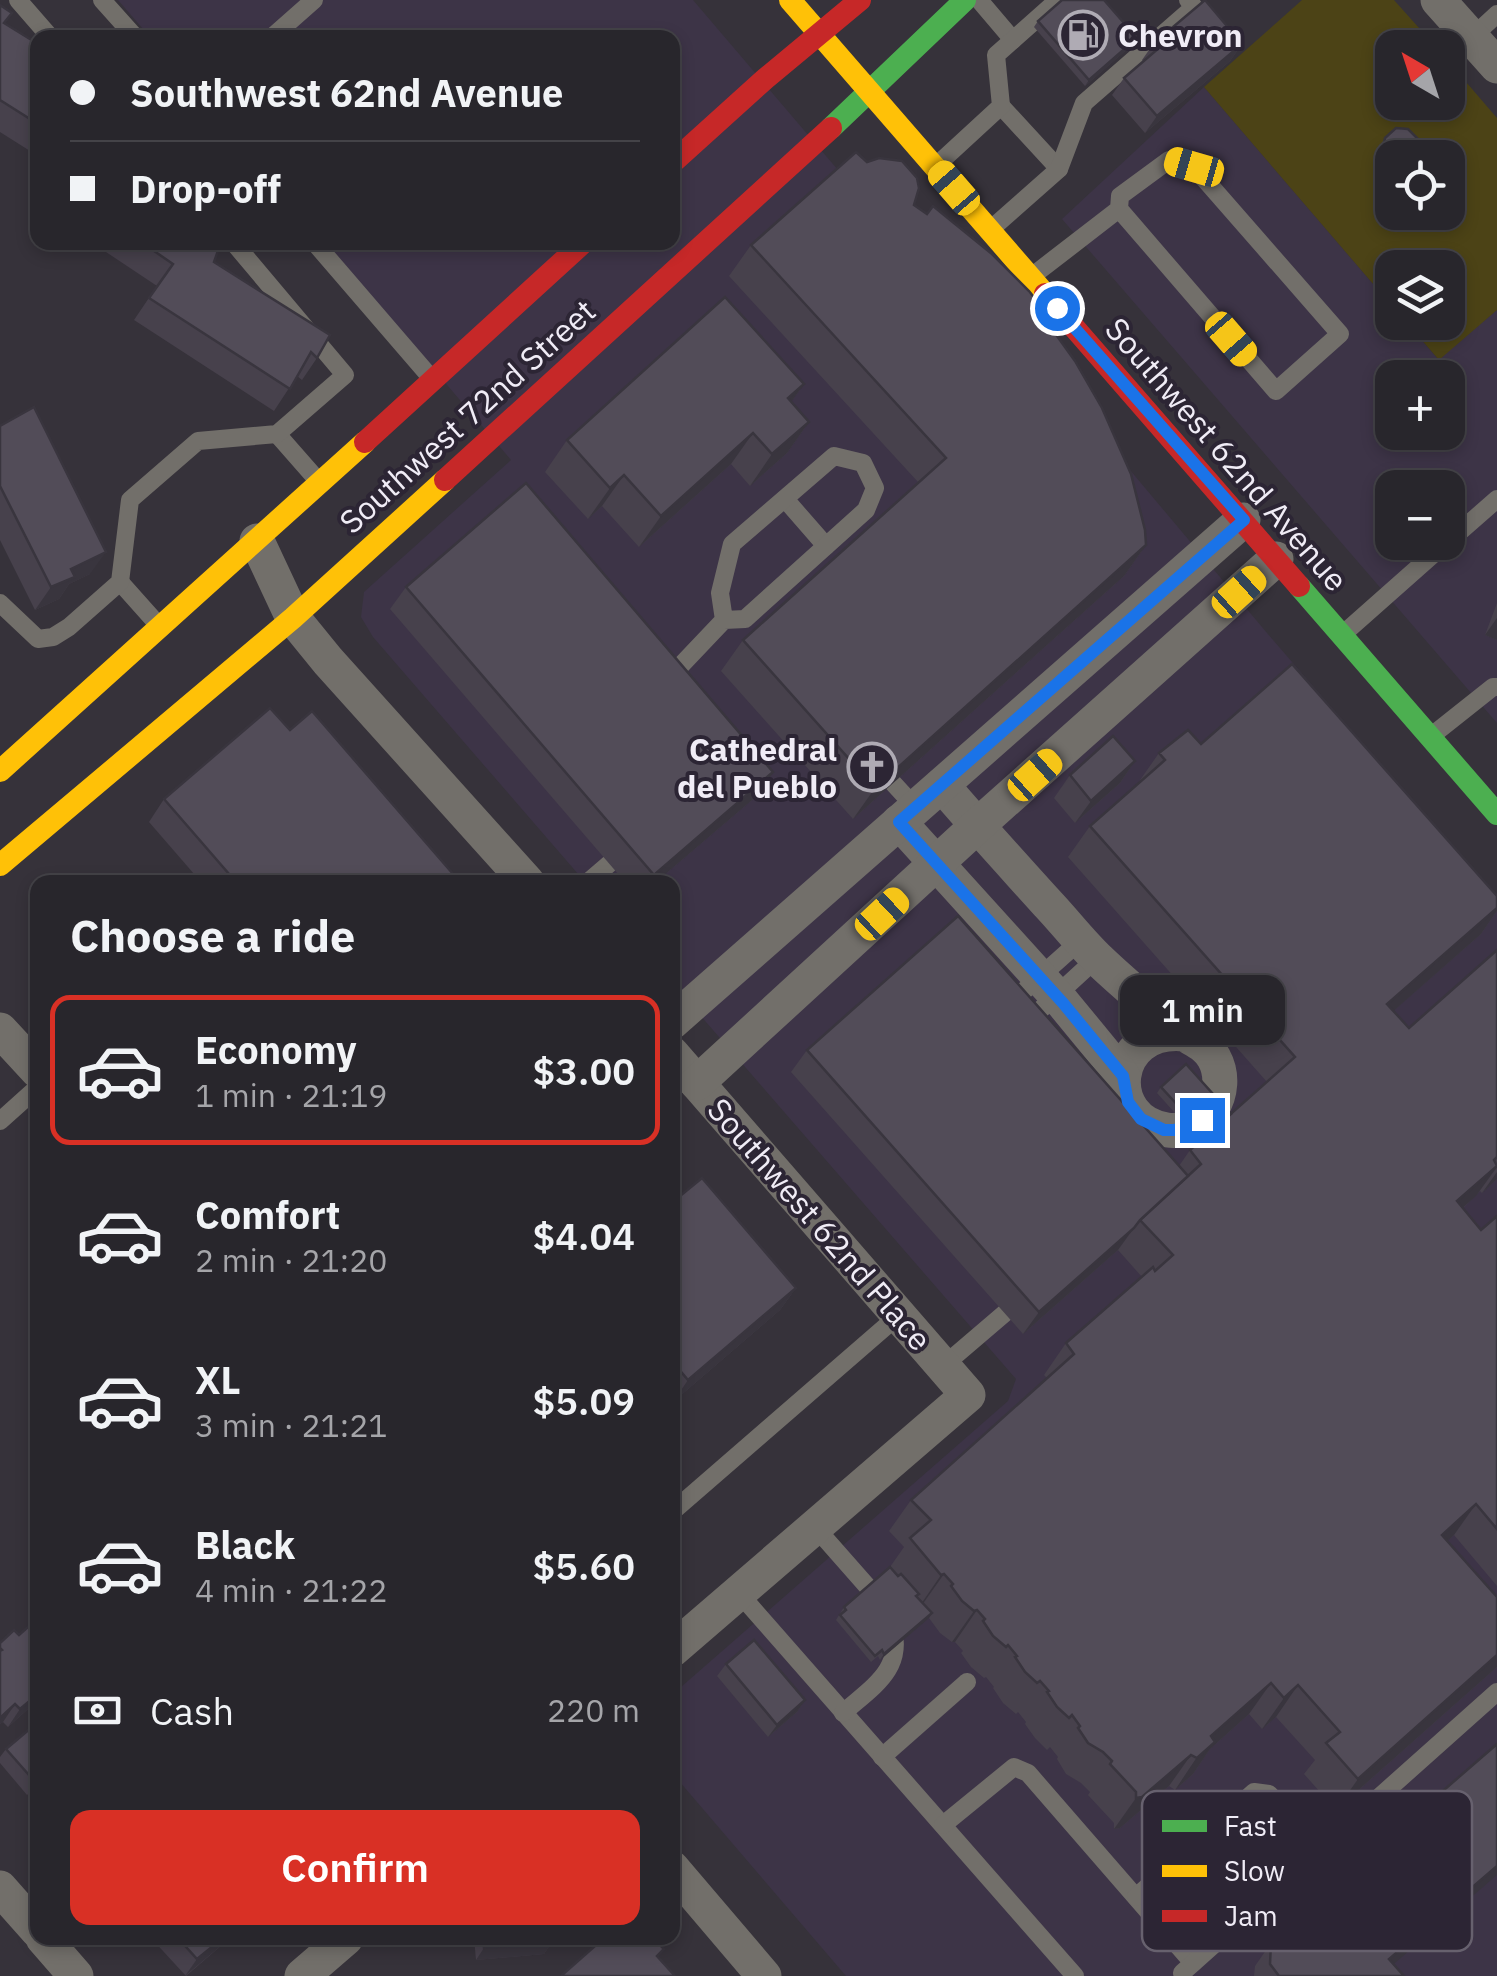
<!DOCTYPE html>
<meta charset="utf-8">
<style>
body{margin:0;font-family:"IBM Plex Sans",sans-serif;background:#343238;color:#f1f3f6;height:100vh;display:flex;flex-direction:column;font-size:38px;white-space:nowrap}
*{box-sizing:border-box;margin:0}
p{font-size:32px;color:#a5a5a9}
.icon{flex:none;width:55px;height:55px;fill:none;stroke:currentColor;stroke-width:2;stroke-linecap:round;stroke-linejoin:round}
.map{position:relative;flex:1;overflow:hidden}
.details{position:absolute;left:30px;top:875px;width:650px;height:1070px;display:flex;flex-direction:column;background:#28262c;border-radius:20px;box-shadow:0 5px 15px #0003,0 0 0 2px #444348}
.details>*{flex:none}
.banner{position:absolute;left:30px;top:30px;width:650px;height:220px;border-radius:20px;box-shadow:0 5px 15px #0003,0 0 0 2px #444348;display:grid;align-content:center;height:220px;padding:0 40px;background:#28262c}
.needle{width:65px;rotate:321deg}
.tools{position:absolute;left:1375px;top:30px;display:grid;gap:20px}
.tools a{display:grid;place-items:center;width:90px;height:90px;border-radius:20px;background:#28262c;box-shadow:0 5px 15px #0003,0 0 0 2px #444348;font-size:50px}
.end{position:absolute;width:45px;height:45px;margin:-22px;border:12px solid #1a73e8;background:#fff;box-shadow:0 0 0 5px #fff}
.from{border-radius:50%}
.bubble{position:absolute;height:70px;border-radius:20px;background:#28262c;box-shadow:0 5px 15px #0003,0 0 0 2px #444348;font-size:32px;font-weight:600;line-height:70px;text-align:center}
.car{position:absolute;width:30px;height:60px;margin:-30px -15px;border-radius:12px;box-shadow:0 0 8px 2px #0007;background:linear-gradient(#f5c518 24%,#345 0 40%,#f5c518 0 76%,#345 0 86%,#f5c518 0)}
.banner b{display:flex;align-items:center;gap:35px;height:95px;font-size:38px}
.banner b+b{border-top:2px solid #444348}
.banner i{width:25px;height:25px;background:#f1f3f6}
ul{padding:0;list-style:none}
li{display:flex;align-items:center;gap:30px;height:150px;margin:0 20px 15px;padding:0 20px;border:5px solid transparent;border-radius:20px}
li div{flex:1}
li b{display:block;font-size:38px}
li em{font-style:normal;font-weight:600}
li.selected{border-color:#d93025}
li>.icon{width:90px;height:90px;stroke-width:1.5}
h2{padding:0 40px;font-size:45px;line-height:120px}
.pay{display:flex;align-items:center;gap:25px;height:110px;padding:0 40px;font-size:38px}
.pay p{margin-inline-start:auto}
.action{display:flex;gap:20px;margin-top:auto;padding:20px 40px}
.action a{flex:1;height:115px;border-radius:20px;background:#d93025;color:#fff;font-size:40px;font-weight:600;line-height:115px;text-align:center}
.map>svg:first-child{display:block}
.built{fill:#3d3447;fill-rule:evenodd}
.green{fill:#4c4316;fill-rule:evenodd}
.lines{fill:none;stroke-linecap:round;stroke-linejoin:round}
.lane{stroke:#726f6a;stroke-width:18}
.street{stroke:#726f6a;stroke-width:35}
.fast{stroke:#4caf50;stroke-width:22}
.slow{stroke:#ffc107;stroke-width:22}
.jam{stroke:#c62828;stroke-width:22}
.wall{fill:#47414c}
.shaded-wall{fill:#39353e}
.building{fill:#524c58;stroke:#39353e;stroke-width:2.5}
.route{stroke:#1a73e8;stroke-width:12}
.labels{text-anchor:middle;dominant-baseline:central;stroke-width:8;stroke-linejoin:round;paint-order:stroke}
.poi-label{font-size:32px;font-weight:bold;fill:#f0ecf6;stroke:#2c2534;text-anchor:start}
.street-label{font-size:32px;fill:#f0ecf6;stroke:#2c2534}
.key{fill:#2c2534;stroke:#67616e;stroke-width:2.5}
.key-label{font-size:28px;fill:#f0ecf6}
</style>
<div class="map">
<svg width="1497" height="1976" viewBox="0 0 1497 1976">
<rect width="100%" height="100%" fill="#36323a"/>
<!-- built -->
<g class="built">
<polygon points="118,0 693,0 838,170 1040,363 1267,633 1497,899 1497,1976 846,1976 673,1774 673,1694 1008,1401 1016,1379 673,984 672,882 585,882 373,637 361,617 364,592 511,460 326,243 672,242 672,38 150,37"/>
<path d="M1204 87 1392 306V322L1407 323 1438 359 1497 310V723L1062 219ZM1392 378H1448V432H1392ZM1392 488H1448V542H1392Z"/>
</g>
<!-- green -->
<path class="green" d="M1302 0H1394L1436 47 1392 48V102H1448V61L1497 118V310L1439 360 1407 323 1448 322V268H1392V306L1204 87ZM1392 158H1448V212H1392Z"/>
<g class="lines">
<!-- lane -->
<g class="lane">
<polyline points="18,0 51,38"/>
<polyline points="102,0 136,38"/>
<polyline points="979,0 1013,40"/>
<polyline points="271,38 314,0"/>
<polyline points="1471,38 1497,14"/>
<polyline points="1001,106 1059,169"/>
<polyline points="938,164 1001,106 996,55 1058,0"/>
<polyline points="990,230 1059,169 1084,103 1194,7 1188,0"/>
<polyline points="314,242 432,379"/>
<polyline points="1031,277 1119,209 1276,391 1340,334 1194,167 1169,160 1120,196 1119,209"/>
<polyline points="277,434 320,483"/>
<polyline points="785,499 826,546"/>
<polyline points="1448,542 1497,499"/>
<polyline points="120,582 161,628"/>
<polyline points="0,603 38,639 53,637 69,627 120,582 130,500 198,441 277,434 345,375 233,242"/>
<polyline points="1342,635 1447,542"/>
<polyline points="668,679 724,620 745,619 866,510 875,488 863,463 834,456 732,544 720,593 724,620"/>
<polyline points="1430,737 1493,687 1497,687"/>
<polyline points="893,783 916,808"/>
<polyline points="588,882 609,864"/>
<polyline points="1007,1006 1081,940"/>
<polyline points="1025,1024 1097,958"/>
<polyline points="0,1121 38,1087"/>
<polyline points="943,1366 1005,1313"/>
<polyline points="672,1512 899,1315"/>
<polyline points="815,1527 881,1602"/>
<polyline points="738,1592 1075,1976"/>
<path d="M843 1713C872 1687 905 1669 892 1626"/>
<polyline points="882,1757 967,1682"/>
<polyline points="943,1825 1014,1767 1028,1773 1193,1963"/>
<polyline points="1136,1897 1254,1792 1269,1794 1322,1849"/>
<polyline points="1182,1973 1497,1692"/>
</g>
<!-- street -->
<g class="street">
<polyline points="1438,0 1497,66"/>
<polyline points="257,541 293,618 328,661 527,882"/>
<path d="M942 785C976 825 1012 864 1048 904 1065 922 1081 943 1099 960 1124 984 1152 1007 1179 1030 1191 1040 1205 1042 1214 1058 1232 1091 1206 1135 1167 1130 1103 1121 1110 1027 1184 1034"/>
<polyline points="899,822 1063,1003 1123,1076"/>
<polyline points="672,1022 1243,520"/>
<polyline points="0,1030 38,1071"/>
<polyline points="672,1054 968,1395 672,1650"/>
<polyline points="697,1083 977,826 1276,559"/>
<polyline points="672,1868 764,1976"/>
<polyline points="0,1888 38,1931"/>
<polyline points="43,1938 76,1976"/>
<polyline points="302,1976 346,1938"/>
</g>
<!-- fast -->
<g class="fast">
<polyline points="831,128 965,0"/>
<polyline points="1299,586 1497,814"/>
</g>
<!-- slow -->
<g class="slow">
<polyline points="790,0 1045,294"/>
<polyline points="0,771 365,442"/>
<polyline points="0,865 293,618 445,480"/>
</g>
<!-- jam -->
<g class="jam">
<polyline points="672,163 765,79 860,0"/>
<polyline points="1045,294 1299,586"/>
<polyline points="365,442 584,242"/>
<polyline points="445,480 831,128"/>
</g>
</g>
<!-- wall -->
<g class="wall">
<polygon points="0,5 5,23 38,44 38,156 0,132"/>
<polygon points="1038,21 1137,38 1133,44 1085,86 1034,27"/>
<polygon points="1154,43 1242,44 1230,61 1145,133 1112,95 1124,78 1143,61 1142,60"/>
<polygon points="1385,138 1412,155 1409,158 1392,158 1392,165 1388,165 1379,154 1381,144"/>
<polygon points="38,191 38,207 30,202"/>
<polygon points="914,205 1058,338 1146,545 1124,576 853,819 721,671 743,640 918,482 729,276 751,245"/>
<polygon points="91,242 211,242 214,262 317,358 302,380 297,376 274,411 134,320 157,286"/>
<polygon points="804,384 791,402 809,422 787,453 750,486 731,464 639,547 602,506 588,519 545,472 567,440"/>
<polygon points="0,426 90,574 69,584 59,599 35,610 0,540"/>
<polygon points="406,587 773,772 758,795 656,882 625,882 390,609"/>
<polygon points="1497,603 1497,640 1485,635"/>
<polygon points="290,730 460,882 201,882 149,822 164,799"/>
<polygon points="1201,744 1497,896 1497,911 1481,934 1393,1011 1409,1028 1497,950 1497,1179 1482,1193 1480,1191 1463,1208 1481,1230 1497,1216 1497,1586 1454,1535 1447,1541 1497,1597 1497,1667 1336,1810 1304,1774 1315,1760 1276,1717 1262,1729 1249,1714 1210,1749 1193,1774 1175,1790 1169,1786 1120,1828 1114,1829 1114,1823 1088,1795 1090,1792 1081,1783 1066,1774 1057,1759 1058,1757 1050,1747 1047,1750 1035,1738 1025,1724 1026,1722 1018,1712 1016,1714 1003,1703 993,1688 994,1687 986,1677 984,1678 971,1667 961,1653 963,1651 955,1642 952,1642 940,1633 929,1618 931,1615 880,1660 878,1656 871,1662 836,1620 844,1607 890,1567 904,1547 889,1531 911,1500 1047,1378 1044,1375 1066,1343 1142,1277 1118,1250 1023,1334 791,1072 807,1050 1179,1166 1190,1150 1200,1141 1157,1093 1161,1087 1231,1114 1267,1082 1068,857 1090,826 1138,783 1159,753"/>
<polygon points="1135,761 1120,783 1075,823 1054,798 1070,775"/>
<polygon points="672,1187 680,1196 796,1288 780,1310 673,1402"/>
<polygon points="38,1618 38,1700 8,1727 3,1722 0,1724 0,1643 19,1635"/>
<polygon points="726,1664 805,1700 797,1712 768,1737 717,1676"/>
<polygon points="38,1722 38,1786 27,1795 0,1763 0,1757 6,1749"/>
<polygon points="151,1938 230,1938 186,1976"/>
<polygon points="474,1938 571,1938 552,1939 552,1942 544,1954 476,1960"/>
<polygon points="1271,1943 1393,1964 1404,1976 1254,1976 1255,1966"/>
</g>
<!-- shaded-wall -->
<g class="shaded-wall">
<polygon points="1137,38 1133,44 1085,86 1089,80"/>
<polygon points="1242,44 1230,61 1145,133 1157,116"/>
<polygon points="804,384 782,415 788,398"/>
<polygon points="809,422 787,453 750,486 772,454"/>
<polygon points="753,433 731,464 639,547 661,516"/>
<polygon points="624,475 602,506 588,519 610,488"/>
<polygon points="1146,545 1124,576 853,819 875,788"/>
<polygon points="106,552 90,574 69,584 59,599 35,610 51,587 71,569"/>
<polygon points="1497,618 1497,640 1485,635"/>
<polygon points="1135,761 1120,783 1075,823 1091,801"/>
<polygon points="773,772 758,795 656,882 648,882 654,875"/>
<polygon points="1497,908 1497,911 1481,934 1365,1036 1387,1004"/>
<polygon points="1497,1167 1476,1196 1435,1232 1457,1201"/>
<polygon points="1497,1172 1497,1179 1482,1193"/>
<polygon points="1134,1228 1118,1250 1023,1334 1039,1312"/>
<polygon points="796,1288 780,1310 673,1402 688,1380"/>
<polygon points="1476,1504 1454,1535 1420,1566 1442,1535"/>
<polygon points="944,1574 922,1605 919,1607 941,1575"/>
<polygon points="977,1610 955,1642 952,1642 974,1611"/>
<polygon points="932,1613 928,1619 880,1660 884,1654"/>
<polygon points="1497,1655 1497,1667 1336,1810 1358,1779"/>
<polygon points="1271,1683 1249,1714 1210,1749 1193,1774 1175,1790 1211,1736"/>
<polygon points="1298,1685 1276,1717 1262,1729 1284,1698"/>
<polygon points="38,1694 38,1700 8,1727 20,1709"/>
<polygon points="805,1700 797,1712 768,1737 777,1725"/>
<polygon points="15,1704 3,1722 0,1724 0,1718"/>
<polygon points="1191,1755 1169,1786 1120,1828 1114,1829 1136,1798"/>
<polygon points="1497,1866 1497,1875 1380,1976 1389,1959"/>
<polygon points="223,1938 230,1938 185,1976 197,1959"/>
<polygon points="552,1942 544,1954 476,1960 484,1948"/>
</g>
<!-- building -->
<g class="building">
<polygon points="1062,0 1104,0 1137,38 1089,80 1038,21"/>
<polygon points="1205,0 1242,44 1157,116 1124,78 1159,48 1154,43"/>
<polygon points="0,5 12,13 4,23 38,44 38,124 0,100"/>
<polygon points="1396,128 1408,129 1418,139 1416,149 1406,158 1392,158 1392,159 1383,148 1385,138"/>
<polygon points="856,152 867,162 879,158 902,161 917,178 919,188 914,205 927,214 933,206 992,254 1029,291 1062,332 1057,336 1075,361 1102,408 1131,474 1145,530 1146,545 875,788 743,640 946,458 751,245"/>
<polygon points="141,242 211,242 219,248 214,262 330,335 317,358 311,352 290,389 149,298 173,264"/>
<polygon points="725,297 804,384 788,398 809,422 772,454 753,433 661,516 624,475 610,488 567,440"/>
<polygon points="34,407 106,552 71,569 75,577 51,587 0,486 0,426"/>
<polygon points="526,483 773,772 654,875 406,587"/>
<polygon points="1292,664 1497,896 1497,908 1387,1004 1409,1028 1497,950 1497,1157 1494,1160 1497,1166 1457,1201 1481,1230 1497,1216 1497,1529 1476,1504 1442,1535 1497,1597 1497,1655 1358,1779 1326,1743 1340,1732 1298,1685 1284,1698 1271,1683 1211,1736 1215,1742 1197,1758 1191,1755 1142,1797 1136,1798 1136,1792 1110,1764 1112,1761 1103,1752 1088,1743 1078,1728 1080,1726 1072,1715 1069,1718 1057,1707 1047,1692 1049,1691 1040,1681 1037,1683 1025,1672 1015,1657 1017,1656 1008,1645 1006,1647 993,1636 983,1621 985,1619 977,1610 974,1611 962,1601 951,1586 953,1584 944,1574 941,1575 910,1538 931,1520 911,1500 1074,1354 1066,1343 1153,1267 1155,1271 1173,1255 1140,1220 1201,1164 1190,1150 1295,1057 1090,826 1165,760 1159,753 1188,730 1201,744"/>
<polygon points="270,708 290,730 312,711 460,882 236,882 164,799"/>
<polygon points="1113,736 1135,761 1091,801 1070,775"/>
<polygon points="958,916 1188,1176 1140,1220 1134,1228 1039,1312 807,1050"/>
<polygon points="1186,1064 1231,1114 1206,1136 1161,1087"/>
<polygon points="672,1146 679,1154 672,1160"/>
<polygon points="702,1178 796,1288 688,1380 672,1361 672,1187 680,1196"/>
<polygon points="890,1567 898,1576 901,1574 919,1594 916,1596 932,1613 884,1654 882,1650 875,1656 840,1615 846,1610 844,1607"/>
<polygon points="38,1618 38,1694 20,1709 15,1704 0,1718 0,1651 2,1650 0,1648 0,1643 14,1630 19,1635"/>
<polygon points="754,1640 805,1700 777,1725 726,1664"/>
<polygon points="38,1722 38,1782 36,1783 6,1749"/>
<polygon points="1497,1744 1497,1866 1389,1959 1404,1976 1279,1976 1270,1964 1271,1943 1278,1934"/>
<polygon points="178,1938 223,1938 197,1959"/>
<polygon points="483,1938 552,1938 552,1942 484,1948"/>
<polygon points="604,1938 653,1938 664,1949 657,1956 675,1976 561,1976"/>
</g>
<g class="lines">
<!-- route -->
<polyline class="route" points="1057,308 1244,520 899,822 1063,1003 1123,1076 1128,1102 1141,1119 1164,1130 1174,1130 1185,1128 1202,1120"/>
</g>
<!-- icons -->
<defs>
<g id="fuel-ring" transform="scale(2.5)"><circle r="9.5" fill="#2c2534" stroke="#afabb4" stroke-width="1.5"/><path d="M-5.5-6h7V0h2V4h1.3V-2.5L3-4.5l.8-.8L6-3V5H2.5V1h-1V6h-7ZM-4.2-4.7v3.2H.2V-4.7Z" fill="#afabb4"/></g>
<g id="church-ring" transform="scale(2.5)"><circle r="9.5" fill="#2c2534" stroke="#afabb4" stroke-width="1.5"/><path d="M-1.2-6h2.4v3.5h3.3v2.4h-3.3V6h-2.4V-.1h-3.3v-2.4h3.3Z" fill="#afabb4"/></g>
</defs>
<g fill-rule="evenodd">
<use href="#fuel-ring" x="1083" y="35"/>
<use href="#church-ring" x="872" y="767"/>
</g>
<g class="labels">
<!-- poi labels -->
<g class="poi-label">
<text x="1118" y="35">Chevron</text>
<text x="837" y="749" text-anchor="end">Cathedral<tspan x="837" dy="37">del Pueblo</tspan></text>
</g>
<!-- street labels -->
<g class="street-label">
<text transform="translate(467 416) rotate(-42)">Southwest 72nd Street</text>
<text transform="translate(1227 454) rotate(49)">Southwest 62nd Avenue</text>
<text transform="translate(820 1224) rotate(49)">Southwest 62nd Place</text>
</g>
</g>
<!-- legend -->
<rect x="1142" y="1791" width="330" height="160" rx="15" class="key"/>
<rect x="1162" y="1820" width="45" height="12" fill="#4caf50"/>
<rect x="1162" y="1865" width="45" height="12" fill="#ffc107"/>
<rect x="1162" y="1910" width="45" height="12" fill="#c62828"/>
<g class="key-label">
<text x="1224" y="1836">Fast</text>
<text x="1224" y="1881">Slow</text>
<text x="1224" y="1926">Jam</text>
</g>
</svg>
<div class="tools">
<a><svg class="needle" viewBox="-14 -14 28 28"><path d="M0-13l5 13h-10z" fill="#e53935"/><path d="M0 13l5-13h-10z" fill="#a5a5a9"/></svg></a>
<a><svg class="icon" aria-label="locate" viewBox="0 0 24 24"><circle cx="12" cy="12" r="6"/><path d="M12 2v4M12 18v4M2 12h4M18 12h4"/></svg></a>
<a><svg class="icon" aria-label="layers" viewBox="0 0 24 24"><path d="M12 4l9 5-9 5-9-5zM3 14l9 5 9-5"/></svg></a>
<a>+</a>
<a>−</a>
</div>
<i class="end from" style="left:1057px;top:308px"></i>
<i class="end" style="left:1202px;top:1120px"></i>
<div class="bubble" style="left:1120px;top:975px;width:165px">1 min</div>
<i class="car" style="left:1194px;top:167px;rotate:286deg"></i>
<i class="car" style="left:954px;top:188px;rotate:319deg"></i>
<i class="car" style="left:1231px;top:339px;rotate:139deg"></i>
<i class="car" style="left:1239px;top:592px;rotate:48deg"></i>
<i class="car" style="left:1035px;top:775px;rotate:48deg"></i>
<i class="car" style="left:882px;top:914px;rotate:47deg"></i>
<div class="banner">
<b><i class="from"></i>Southwest 62nd Avenue</b>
<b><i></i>Drop-off</b>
</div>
<section class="details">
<h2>Choose a ride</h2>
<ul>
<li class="selected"><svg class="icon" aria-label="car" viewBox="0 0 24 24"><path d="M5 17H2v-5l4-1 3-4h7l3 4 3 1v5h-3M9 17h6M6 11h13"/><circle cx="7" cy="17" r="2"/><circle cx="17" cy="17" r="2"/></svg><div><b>Economy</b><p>1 min · 21:19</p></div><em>$3.00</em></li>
<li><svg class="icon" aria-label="car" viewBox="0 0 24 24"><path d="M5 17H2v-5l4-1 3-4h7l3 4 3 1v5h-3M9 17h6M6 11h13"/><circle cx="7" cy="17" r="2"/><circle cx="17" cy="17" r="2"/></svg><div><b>Comfort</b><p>2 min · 21:20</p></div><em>$4.04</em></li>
<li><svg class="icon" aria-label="car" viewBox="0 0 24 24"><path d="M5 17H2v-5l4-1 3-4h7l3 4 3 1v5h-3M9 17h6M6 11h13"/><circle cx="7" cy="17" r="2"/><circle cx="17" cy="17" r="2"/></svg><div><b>XL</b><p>3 min · 21:21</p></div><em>$5.09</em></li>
<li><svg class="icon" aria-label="car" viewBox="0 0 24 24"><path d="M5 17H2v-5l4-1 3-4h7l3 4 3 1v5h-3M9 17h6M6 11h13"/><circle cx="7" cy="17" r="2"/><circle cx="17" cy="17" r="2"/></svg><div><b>Black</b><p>4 min · 21:22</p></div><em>$5.60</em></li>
</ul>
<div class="pay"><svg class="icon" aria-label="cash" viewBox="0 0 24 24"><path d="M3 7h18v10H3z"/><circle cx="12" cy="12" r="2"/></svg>Cash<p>220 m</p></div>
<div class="action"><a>Confirm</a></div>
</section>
</div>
